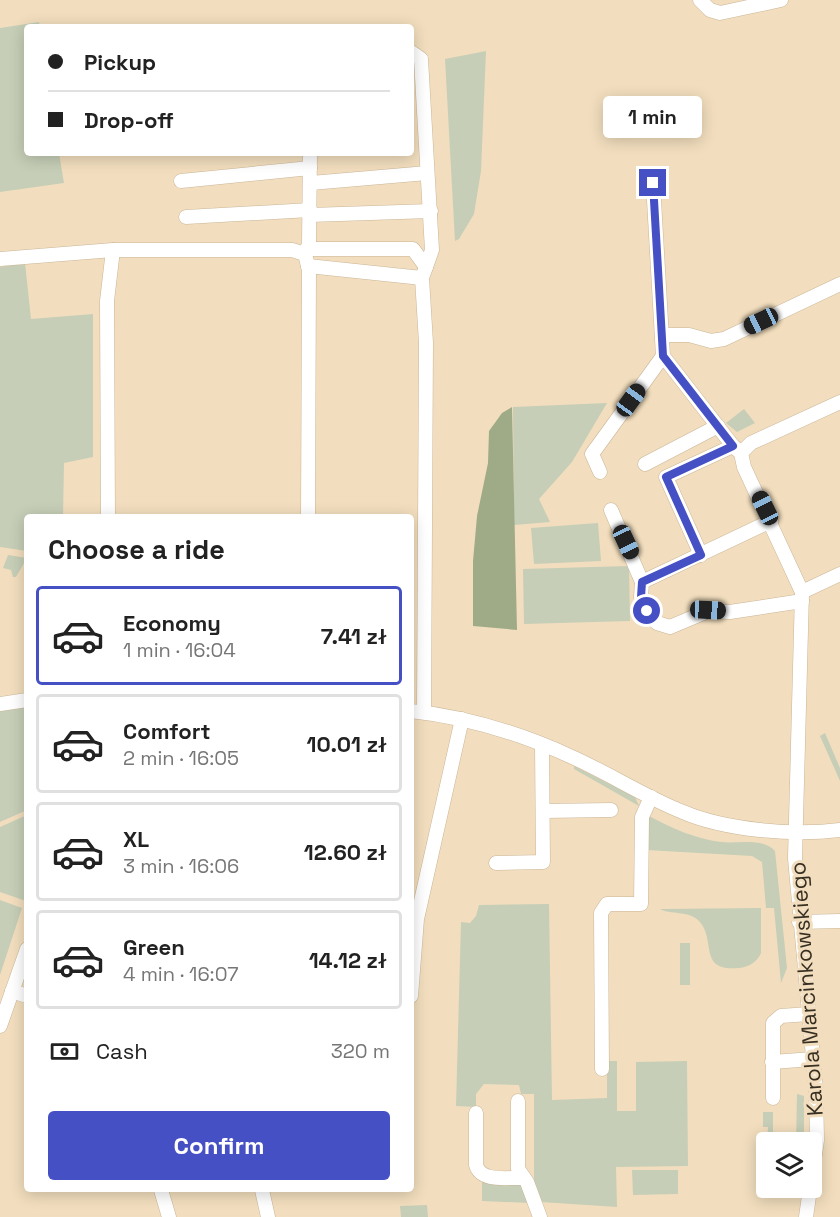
<!DOCTYPE html>
<meta charset="utf-8">
<style>
body{margin:0;font-family:"Space Grotesk",sans-serif;background:#f2f2f2;color:#222;height:100vh;display:flex;flex-direction:column;font-size:22px;white-space:nowrap}
*{box-sizing:border-box;margin:0}
p{font-size:20px;color:#767676}
.icon{flex:none;width:33px;height:33px;fill:none;stroke:currentColor;stroke-width:2;stroke-linecap:round;stroke-linejoin:round}
.map{position:relative;flex:1;overflow:hidden}
.panel{position:absolute;left:24px;top:514px;width:390px;height:678px;display:flex;flex-direction:column;background:#fff;border-radius:6px;box-shadow:0 3px 15px #0003}
.panel>*{flex:none}
.banner{position:absolute;left:24px;top:24px;width:390px;height:132px;border-radius:6px;box-shadow:0 3px 15px #0003;display:grid;align-content:center;height:132px;padding:0 24px;background:#fff}
.tools{position:absolute;left:756px;top:1132px;display:grid;gap:12px}
.tools a{display:grid;place-items:center;width:66px;height:66px;border-radius:6px;background:#fff;box-shadow:0 3px 15px #0003;font-size:30px}
.end{position:absolute;width:27px;height:27px;margin:-14px;border:8px solid #4650c5;background:#fff;box-shadow:0 0 0 3px #fff}
.from{border-radius:50%}
.bubble{position:absolute;height:42px;border-radius:6px;background:#fff;box-shadow:0 3px 15px #0003;font-size:20px;font-weight:700;line-height:42px;text-align:center}
.car{position:absolute;width:18px;height:36px;margin:-18px -9px;border-radius:8px;box-shadow:0 0 4px 2px #0007;background:linear-gradient(#222 24%,#8ab4d8 0 40%,#222 0 76%,#8ab4d8 0 86%,#222 0)}
.banner b{display:flex;align-items:center;gap:21px;height:57px;font-size:22px}
.banner b+b{border-top:2px solid #e0e0e0}
.banner i{width:15px;height:15px;background:#222}
ul{padding:0;list-style:none}
li{display:flex;align-items:center;gap:18px;height:99px;margin:0 12px 9px;padding:0 12px;border:3px solid #e0e0e0;border-radius:6px}
li div{flex:1}
li b{display:block;font-size:22px}
li em{font-style:normal;font-weight:700}
li.active{border-color:#4650c5}
li>.icon{width:54px;height:54px;stroke-width:1.5}
h2{padding:0 24px;font-size:27px;line-height:72px}
.pay{display:flex;align-items:center;gap:15px;height:66px;padding:0 24px;font-size:22px}
.pay p{margin-inline-start:auto}
.action{display:flex;gap:12px;margin-top:auto;padding:12px 24px}
.action a{flex:1;height:69px;border-radius:6px;background:#4650c5;color:#fff;font-size:24px;font-weight:700;line-height:69px;text-align:center}
.map>svg:first-child{display:block}
.green{fill:#c6ceb7}
.forest{fill:#9fab86}
.lines{fill:none;stroke-linecap:round;stroke-linejoin:round}
.minor-casing{stroke:#cab697;stroke-width:15}
.minor{stroke:#fff;stroke-width:14}
.route{stroke:#4650c5;stroke-width:8}
.labels{text-anchor:middle;dominant-baseline:central;stroke-width:6;stroke-linejoin:round;paint-order:stroke}
.street-label{font-size:22px;fill:#362f22;stroke:#f2debe}
</style>
<div class="map">
<svg width="840" height="1217" viewBox="0 0 840 1217">
<rect width="100%" height="100%" fill="#f2debe"/>
<!-- green -->
<g class="green">
<polygon points="39,22 40,27 27,27 27,153 59,153 64,183 0,192 0,28"/>
<polygon points="486,51 481,171 474,214 459,239 455,241 445,59"/>
<polygon points="25,263 31,319 93,314 93,457 64,463 63,517 27,518 27,551 0,547 0,267"/>
<polygon points="607,403 572,462 539,499 550,522 514,525 513,407"/>
<polygon points="744,409 755,423 737,432 726,423"/>
<polygon points="598,523 601,561 534,564 531,528"/>
<polygon points="8,555 27,558 16,577 13,577 11,570 3,568"/>
<polygon points="629,566 630,621 524,624 523,569"/>
<polygon points="27,705 27,810 0,822 0,710"/>
<polygon points="825,733 840,768 840,781 820,736"/>
<polygon points="574,766 635,797 639,806 574,769"/>
<polygon points="27,815 27,897 26,901 0,892 0,827"/>
<path d="M649 816C672 828 695 839 721 842 738 844 762 837 775 851L787 968 781 983 774 908H766L762 862 752 856 646 850Z"/>
<polygon points="0,900 22,908 0,975"/>
<polygon points="549,904 552,1100 607,1098 607,1061 617,1061 617,1111 636,1111 636,1062 687,1061 688,1166 616,1167 617,1207 541,1202 534,1183 534,1094 521,1094 519,1085 484,1084 476,1094 476,1107 456,1106 461,922 470,923 476,916 479,905"/>
<path d="M761 908V953C757 962 749 967 739 968 697 972 717 940 699 921 688 910 670 915 660 909Z"/>
<rect x="680" y="943" width="10" height="42"/>
<polygon points="797,1094 804,1096 804,1143 796,1143"/>
<polygon points="763,1112 773,1112 773,1143 767,1143 768,1127 763,1127"/>
<polygon points="678,1170 678,1194 633,1195 632,1170"/>
<polygon points="482,1182 522,1185 531,1203 482,1201"/>
<polygon points="427,1205 428,1217 401,1217 400,1206"/>
</g>
<!-- forest -->
<polygon class="forest" points="512,407 517,630 473,626 473,561 477,516 488,463 489,431 502,413"/>
<g class="lines">
<!-- minor casing -->
<g class="minor-casing">
<g id="minor">
<polyline points="700,0 710,10 720,13 781,0"/>
<polyline points="411,52 421,59 432,250 422,278 426,343 424,712"/>
<polyline points="181,181 310,168"/>
<polyline points="311,183 427,173"/>
<polyline points="653,183 663,356 733,446 741,453 744,467 802,592 795,858 816,1090 817,1140 806,1217"/>
<polyline points="310,215 431,211"/>
<polyline points="186,217 310,210"/>
<polyline points="307,249 413,249 426,267"/>
<polyline points="305,254 309,244 310,153"/>
<polyline points="0,259 113,250 292,250 305,254 309,270 308,518"/>
<polyline points="308,266 422,278"/>
<polyline points="662,335 689,335 711,341 724,339 840,284"/>
<polyline points="741,453 751,443 840,402"/>
<polyline points="645,464 718,426"/>
<polyline points="600,472 592,454 663,356"/>
<polyline points="611,510 642,582"/>
<polyline points="108,518 107,301 113,250"/>
<polyline points="771,521 642,582 641,597 647,611 657,623 670,627 708,611 730,612 802,601"/>
<polyline points="701,555 666,477 733,446"/>
<polyline points="802,592 840,574"/>
<polyline points="0,704 27,700"/>
<path d="M411 711C466 717 522 734 572 757 610 774 645 797 683 812 725 830 794 836 840 830"/>
<polyline points="543,811 611,810"/>
<polyline points="496,863 543,862 542,745"/>
<polyline points="799,922 840,921"/>
<polyline points="12,991 27,996"/>
<polyline points="411,996 417,919 462,719"/>
<polyline points="0,1026 27,949"/>
<polyline points="772,1062 813,1059"/>
<polyline points="602,1069 601,913 607,904 641,904 642,817 651,797"/>
<polyline points="773,1098 773,1023 781,1016 809,1014"/>
<polyline points="518,1101 518,1169 527,1182 540,1217"/>
<path d="M476 1113V1165C481 1183 509 1177 524 1178"/>
<polyline points="161,1190 169,1217"/>
<polyline points="262,1190 268,1217"/>
</g>
</g>
<!-- minor -->
<use href="#minor" class="minor"/>
</g>
<g class="lines">
<!-- route -->
<polyline class="route" points="647,611 641,597 642,582 701,555 666,477 733,446 663,356 653,183"/>
</g>
<g class="labels">
<!-- street labels -->
<g class="street-label">
<text transform="translate(806 989) rotate(-94)">Karola Marcinkowskiego</text>
</g>
</g>
</svg>
<div class="tools">
<a><svg class="icon" aria-label="layers" viewBox="0 0 24 24"><path d="M12 4l9 5-9 5-9-5zM3 14l9 5 9-5"/></svg></a>
</div>
<i class="end from" style="left:647px;top:611px"></i>
<i class="end" style="left:653px;top:183px"></i>
<div class="bubble" style="left:603px;top:96px;width:99px">1 min</div>
<i class="car" style="left:761px;top:321px;rotate:245deg"></i>
<i class="car" style="left:631px;top:400px;rotate:36deg"></i>
<i class="car" style="left:765px;top:508px;rotate:334deg"></i>
<i class="car" style="left:626px;top:542px;rotate:155deg"></i>
<i class="car" style="left:708px;top:610px;rotate:93deg"></i>
<div class="banner">
<b><i class="from"></i>Pickup</b>
<b><i></i>Drop-off</b>
</div>
<section class="panel">
<h2>Choose a ride</h2>
<ul>
<li class="active"><svg class="icon" aria-label="car" viewBox="0 0 24 24"><path d="M5 17H2v-5l4-1 3-4h7l3 4 3 1v5h-3M9 17h6M6 11h13"/><circle cx="7" cy="17" r="2"/><circle cx="17" cy="17" r="2"/></svg><div><b>Economy</b><p>1 min · 16:04</p></div><em>7.41 zł</em></li>
<li><svg class="icon" aria-label="car" viewBox="0 0 24 24"><path d="M5 17H2v-5l4-1 3-4h7l3 4 3 1v5h-3M9 17h6M6 11h13"/><circle cx="7" cy="17" r="2"/><circle cx="17" cy="17" r="2"/></svg><div><b>Comfort</b><p>2 min · 16:05</p></div><em>10.01 zł</em></li>
<li><svg class="icon" aria-label="car" viewBox="0 0 24 24"><path d="M5 17H2v-5l4-1 3-4h7l3 4 3 1v5h-3M9 17h6M6 11h13"/><circle cx="7" cy="17" r="2"/><circle cx="17" cy="17" r="2"/></svg><div><b>XL</b><p>3 min · 16:06</p></div><em>12.60 zł</em></li>
<li><svg class="icon" aria-label="car" viewBox="0 0 24 24"><path d="M5 17H2v-5l4-1 3-4h7l3 4 3 1v5h-3M9 17h6M6 11h13"/><circle cx="7" cy="17" r="2"/><circle cx="17" cy="17" r="2"/></svg><div><b>Green</b><p>4 min · 16:07</p></div><em>14.12 zł</em></li>
</ul>
<div class="pay"><svg class="icon" aria-label="cash" viewBox="0 0 24 24"><path d="M3 7h18v10H3z"/><circle cx="12" cy="12" r="2"/></svg>Cash<p>320 m</p></div>
<div class="action"><a>Confirm</a></div>
</section>
</div>
